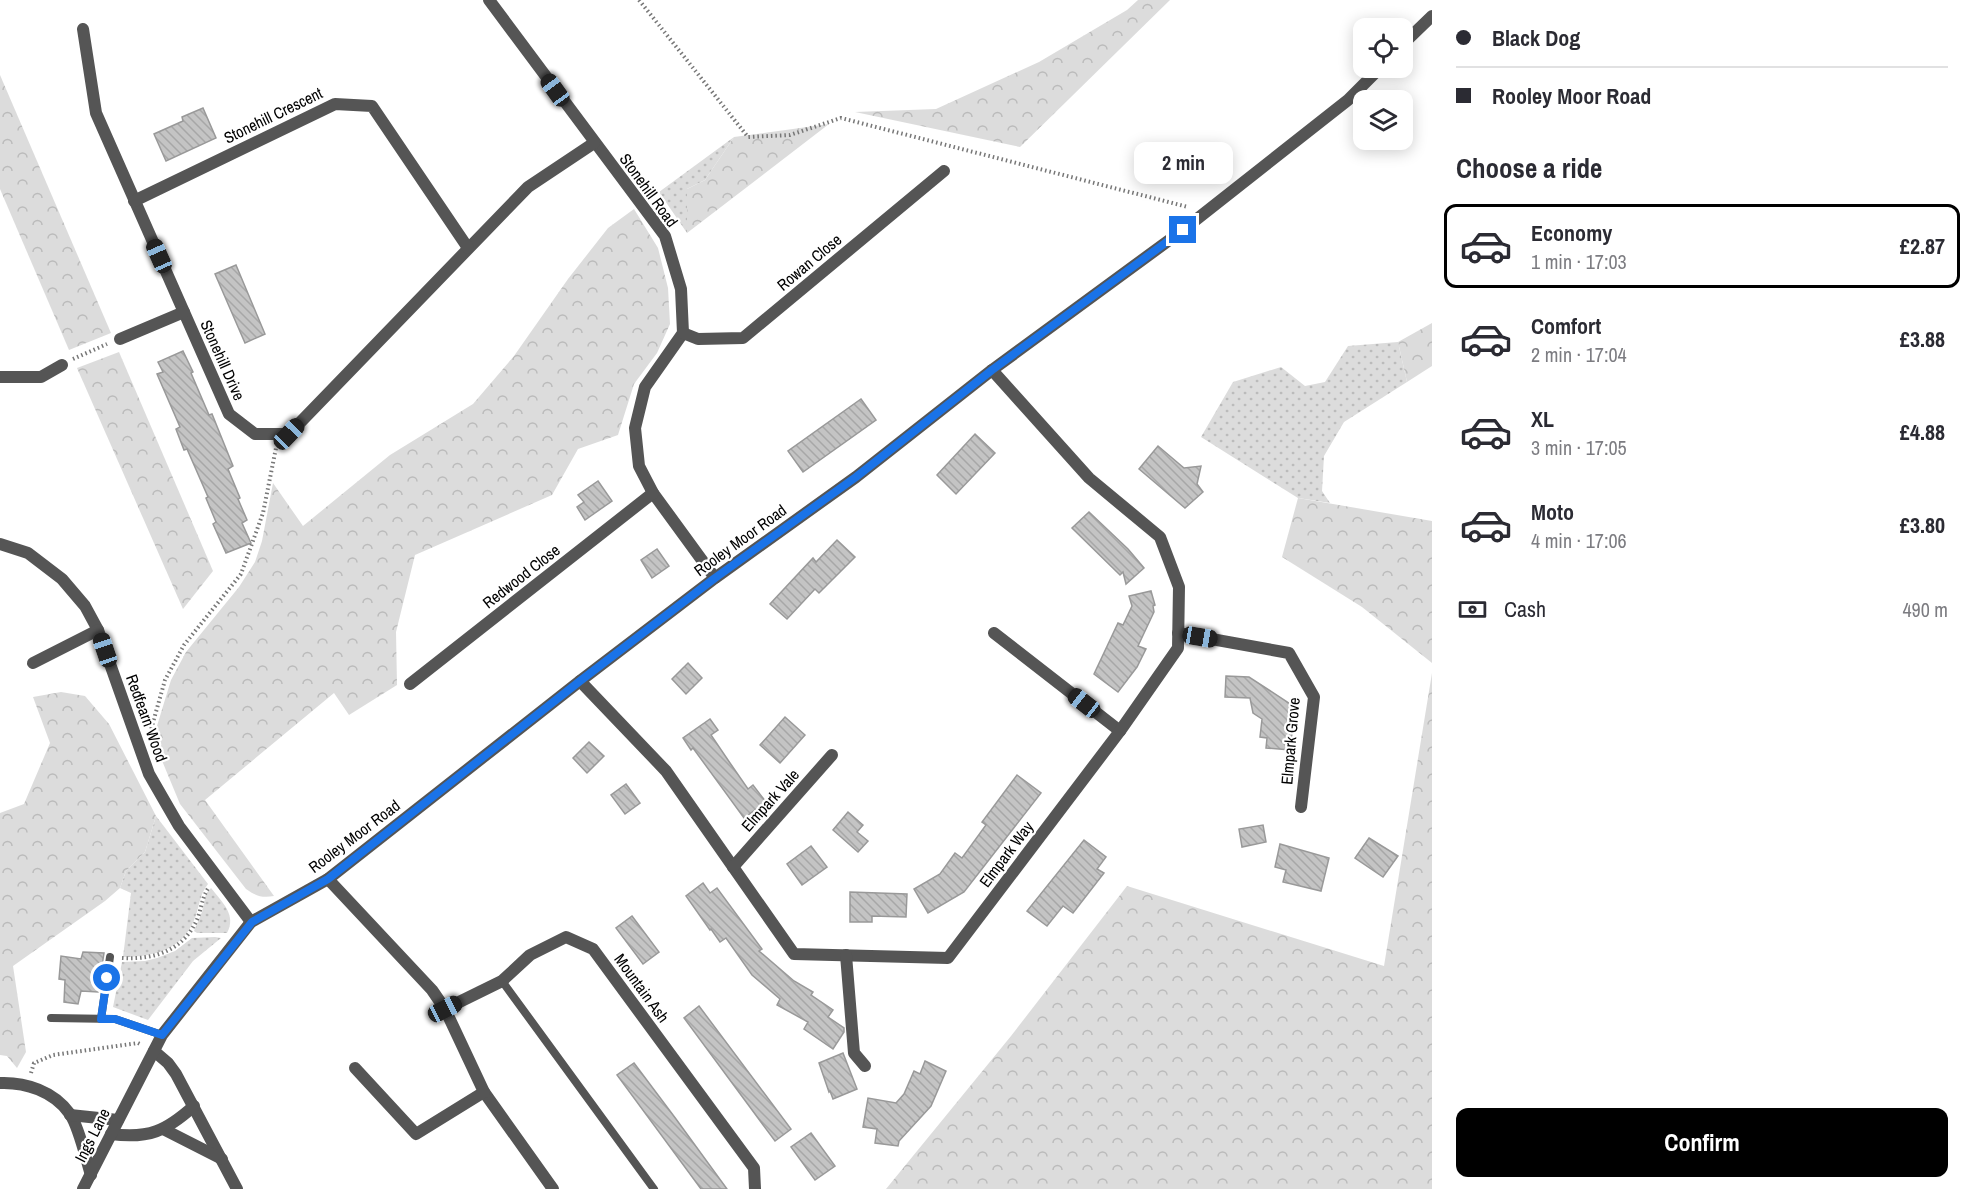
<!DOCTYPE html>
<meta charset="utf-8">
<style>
body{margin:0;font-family:"Archivo Narrow",sans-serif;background:#f2f2f3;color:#2b2b33;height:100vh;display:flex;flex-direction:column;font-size:22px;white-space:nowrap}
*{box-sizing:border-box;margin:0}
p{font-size:20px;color:#7c7c81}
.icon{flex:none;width:33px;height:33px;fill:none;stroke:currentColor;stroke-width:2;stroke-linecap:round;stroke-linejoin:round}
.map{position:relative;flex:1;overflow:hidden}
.details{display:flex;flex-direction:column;background:#fff;width:540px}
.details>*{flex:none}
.guide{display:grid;align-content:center;height:132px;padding:0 24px;background:#fff}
.controls{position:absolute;left:1353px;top:18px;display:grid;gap:12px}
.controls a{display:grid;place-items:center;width:60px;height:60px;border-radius:12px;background:#fff;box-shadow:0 3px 15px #0003;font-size:30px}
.end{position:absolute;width:27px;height:27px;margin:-14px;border:8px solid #1a73e8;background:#fff;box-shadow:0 0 0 3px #fff}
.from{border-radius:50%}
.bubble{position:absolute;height:42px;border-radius:12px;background:#fff;box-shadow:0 3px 15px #0003;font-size:20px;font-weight:700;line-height:42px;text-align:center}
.car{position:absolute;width:18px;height:36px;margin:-18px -9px;border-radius:8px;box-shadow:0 0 4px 2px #0007;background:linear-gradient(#222 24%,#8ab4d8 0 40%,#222 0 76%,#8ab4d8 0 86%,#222 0)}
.guide b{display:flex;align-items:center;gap:21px;height:57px;font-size:22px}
.guide b+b{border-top:2px solid #e1e1e2}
.guide i{width:15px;height:15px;background:#2b2b33}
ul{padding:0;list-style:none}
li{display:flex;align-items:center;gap:18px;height:84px;margin:0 12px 9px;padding:0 12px;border:3px solid transparent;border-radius:12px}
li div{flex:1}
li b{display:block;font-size:22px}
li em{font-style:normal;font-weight:700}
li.active{border-color:#000}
li>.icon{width:54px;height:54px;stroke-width:1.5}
h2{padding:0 24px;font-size:27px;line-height:72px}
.pay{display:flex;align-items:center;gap:15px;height:66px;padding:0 24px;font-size:22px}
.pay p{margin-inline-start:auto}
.cta{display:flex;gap:12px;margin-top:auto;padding:12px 24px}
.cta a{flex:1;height:69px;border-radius:12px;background:#000;color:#fff;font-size:24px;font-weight:700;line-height:69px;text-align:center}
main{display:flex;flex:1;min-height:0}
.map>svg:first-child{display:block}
.grass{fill:url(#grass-dots)}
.forest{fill:url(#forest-crowns)}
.building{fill:url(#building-back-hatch);stroke:#999;stroke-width:1.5}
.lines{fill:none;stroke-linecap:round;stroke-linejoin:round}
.path{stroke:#777;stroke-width:4;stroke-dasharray:1.5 3;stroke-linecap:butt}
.lane{stroke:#555;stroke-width:8}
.street{stroke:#555;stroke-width:12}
.route{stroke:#1a73e8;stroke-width:8}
.labels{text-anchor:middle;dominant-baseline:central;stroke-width:4.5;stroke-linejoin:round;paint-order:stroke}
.street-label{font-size:16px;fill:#000;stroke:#fff}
</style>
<main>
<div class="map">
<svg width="1432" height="1189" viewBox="0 0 1432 1189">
<defs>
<pattern id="grass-dots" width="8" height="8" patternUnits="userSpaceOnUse" patternTransform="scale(1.5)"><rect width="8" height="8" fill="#dcdcdc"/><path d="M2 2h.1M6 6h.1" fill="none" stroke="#bbb" stroke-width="1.8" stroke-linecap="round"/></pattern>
<pattern id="forest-crowns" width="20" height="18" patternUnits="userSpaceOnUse" patternTransform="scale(1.5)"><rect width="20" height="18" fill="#dcdcdc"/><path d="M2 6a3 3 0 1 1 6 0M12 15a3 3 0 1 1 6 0" fill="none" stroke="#bbb"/></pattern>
<pattern id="building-back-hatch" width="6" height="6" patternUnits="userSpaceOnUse" patternTransform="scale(1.5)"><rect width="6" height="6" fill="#c4c4c4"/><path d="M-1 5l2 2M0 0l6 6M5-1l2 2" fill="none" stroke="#a7a7a7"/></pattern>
</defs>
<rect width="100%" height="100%" fill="#fff"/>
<!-- grass -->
<g class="grass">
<polygon points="734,137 705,180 687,189 687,233 659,192"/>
<polygon points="1398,342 1407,382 1344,422 1324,456 1322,491 1330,503 1298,498 1201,437 1233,382 1281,367 1305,386 1325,382 1348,346"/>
<path d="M156 816 208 884C200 894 200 903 196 915 185 949 155 957 123 957L131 893 120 888 126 871 145 852Z"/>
<path d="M211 888C222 902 237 915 227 933H197L194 931 202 912 206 894Z"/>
<polygon points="215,937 221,938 193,961 148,1020 113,1007 122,962 145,961 157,958 175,951 192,938"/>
</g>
<!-- forest -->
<g class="forest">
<polygon points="1138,0 1170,0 1020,147 855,112 936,109 1039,62 1127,10"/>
<polygon points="0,75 111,333 69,350 0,189"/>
<polygon points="829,124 687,233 687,189 705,180 734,137"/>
<path d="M634 209 658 248 668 288 670 324 657 353 634 384 618 435 578 449 552 495 415 555 396 632 397 685 349 715 334 693 205 800 274 896C262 898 256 896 246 889L180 804 153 739 171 680 186 652 239 587 255 562 262 541 273 483 303 526 390 455 473 404 514 356 568 279 608 228Z"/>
<polygon points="1432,323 1432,366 1407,382 1398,342"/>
<polygon points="119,352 213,571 183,609 77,368"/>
<polygon points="1298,498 1432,521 1432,663 1362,607 1282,557"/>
<polygon points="1432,673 1432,1189 886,1189 1011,1036 1127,886 1384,966"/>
<polygon points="61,692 85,696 109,724 156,816 145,852 126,871 120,888 105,901 13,966 26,1052 17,1068 7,1056 0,1055 0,813 24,804 50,743 33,697"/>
</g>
<!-- building -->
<g class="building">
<polygon points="203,108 216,138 166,161 154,134 183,121 182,117"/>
<polygon points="236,265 265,334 245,343 215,274"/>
<polygon points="183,351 193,372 191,373 209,415 212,414 233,466 228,469 240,498 238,499 247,520 242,523 251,543 226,553 213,524 216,522 206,498 208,497 187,449 184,450 176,429 180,427 157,374 163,372 158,362"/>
<polygon points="861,399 876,420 803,472 788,451"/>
<polygon points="975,434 995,453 956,494 937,475"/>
<polygon points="1158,446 1184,468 1201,466 1197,484 1203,492 1185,508 1139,469"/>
<polygon points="598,481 612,501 585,520 577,507 584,502 578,495"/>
<polygon points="1089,512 1128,549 1144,568 1126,584 1123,572 1120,575 1072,528"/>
<polygon points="837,540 855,557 819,593 815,589 787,619 770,604 813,558 816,562"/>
<polygon points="657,549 669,566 652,578 641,560"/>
<polygon points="1151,591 1155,605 1153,606 1154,612 1138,646 1146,649 1137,667 1118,692 1094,674 1118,623 1123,625 1132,606 1129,596"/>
<polygon points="688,663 702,678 686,694 672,679"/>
<polygon points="1226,676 1249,677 1295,707 1290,750 1266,748 1267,738 1260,737 1262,719 1253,713 1250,698 1225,697"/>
<polygon points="785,717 805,735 780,763 760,745"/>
<polygon points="710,719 718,730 711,735 730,763 748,789 753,785 766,802 744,818 693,748 691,750 683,738"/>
<polygon points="589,742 604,756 587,773 573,758"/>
<polygon points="1017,775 1041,793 964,892 928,913 914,889 940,874 955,853 962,858 986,825 982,822"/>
<polygon points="626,784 640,803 625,814 611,795"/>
<polygon points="848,812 863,825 857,832 868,841 858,852 833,830"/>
<polygon points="1263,825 1266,842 1242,847 1239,829"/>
<polygon points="1369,838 1398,856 1383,877 1355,858"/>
<polygon points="1084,840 1106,857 1097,869 1104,873 1073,913 1063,906 1047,926 1027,911"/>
<polygon points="1280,844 1329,858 1321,891 1283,882 1286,870 1275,867"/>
<polygon points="811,846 827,867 802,885 787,864"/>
<polygon points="703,883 710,893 717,888 762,949 759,951 794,981 813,992 811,995 833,1010 828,1017 844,1028 844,1032 833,1049 804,1029 808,1022 777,1005 780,999 752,975 726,938 720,942 711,929 710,930 686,896"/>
<polygon points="850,892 907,894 906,917 872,916 872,922 850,922"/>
<polygon points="632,916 659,952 643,964 616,928"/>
<polygon points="83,952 104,953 98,992 81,991 78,1004 64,1002 65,980 59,979 61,956 81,959"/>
<polygon points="699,1006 791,1129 775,1141 684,1018"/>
<polygon points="843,1053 857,1089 833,1099 830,1091 829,1092 819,1063"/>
<polygon points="925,1061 946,1071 931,1106 899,1141 898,1146 875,1143 877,1129 863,1127 868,1098 896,1103 904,1094 914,1071 920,1074"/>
<polygon points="634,1063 676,1119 727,1189 701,1189 617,1075"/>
<polygon points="811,1133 835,1166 815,1180 791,1147"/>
</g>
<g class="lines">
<!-- path -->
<g class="path">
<polyline points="639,0 748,137 790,135 841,118 1188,207"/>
<polyline points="73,359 107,344"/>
<polyline points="150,733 165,680 184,645 241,574 263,513 276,448"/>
<path d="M122 958C155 960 185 950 198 917 202 906 202 897 209 887"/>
<polyline points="31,1073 34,1063 53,1055 138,1043 142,1045"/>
</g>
<!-- lane -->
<g class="lane">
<polyline points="502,981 654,1189"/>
<polyline points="51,1018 115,1019 162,1035"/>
<polyline points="101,1019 110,957"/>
</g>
<!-- street -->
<g class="street">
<polyline points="489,0 665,236 681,289 683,333 645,387 635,428 639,466 653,493 715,578"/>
<polyline points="83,29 96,113 229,414 255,434 289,434 528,187 594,143"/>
<polyline points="1402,45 1432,16"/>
<polyline points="134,201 335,104 372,106 468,248"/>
<polyline points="683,333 698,339 743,338 944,171"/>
<polyline points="120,339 184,312"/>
<polyline points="0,377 41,377 62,365"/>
<polyline points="0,544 28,553 62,579 85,606 98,630 149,774 179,826 251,922"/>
<polyline points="994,633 1120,731"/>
<polyline points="1178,633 1289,653 1314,697 1301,807"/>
<polyline points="33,663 98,630"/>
<polyline points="580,681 666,771 794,954 948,958 1120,731 1178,648 1179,587 1160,537 1089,478 992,370"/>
<polyline points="410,684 653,493"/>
<polyline points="733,867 832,755"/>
<polyline points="328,879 432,990 445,1009 484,1092 553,1189"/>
<polyline points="846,955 854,1053 865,1066"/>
<polyline points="445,1009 502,981 530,955 566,937 593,949 754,1168 755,1189"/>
<polyline points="154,1051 168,1063 176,1074 237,1189"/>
<polyline points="355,1068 416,1134 484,1092"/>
<path d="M0 1083C25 1082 54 1091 70 1114 79 1127 86 1159 91 1175"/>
<polyline points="70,1115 118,1120"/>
<polyline points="165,1130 222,1159"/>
<path d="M111 1134C149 1139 166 1131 194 1106"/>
<polyline points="83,1189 162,1035 251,922 328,879 580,681 715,578 856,477 992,370 1183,230 1348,100 1380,68"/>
</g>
</g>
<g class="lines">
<!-- route -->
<polyline class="route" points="107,978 101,1019 115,1019 162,1035 252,922 328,879 580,681 715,578 856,477 992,370 1183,230"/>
</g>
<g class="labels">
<!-- street labels -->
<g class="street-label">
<text transform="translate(273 115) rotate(-26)">Stonehill Crescent</text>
<text transform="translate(649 190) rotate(54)">Stonehill Road</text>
<text transform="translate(809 262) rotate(-40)">Rowan Close</text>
<text transform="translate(223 360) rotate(66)">Stonehill Drive</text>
<text transform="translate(740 540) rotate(-36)">Rooley Moor Road</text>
<text transform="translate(521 576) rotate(-38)">Redwood Close</text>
<text transform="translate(147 718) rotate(70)">Redfearn Wood</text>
<text transform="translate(1290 741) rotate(-85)">Elmpark Grove</text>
<text transform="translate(770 800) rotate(-48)">Elmpark Vale</text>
<text transform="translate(354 836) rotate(-37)">Rooley Moor Road</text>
<text transform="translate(1006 854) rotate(-53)">Elmpark Way</text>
<text transform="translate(642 988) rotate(54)">Mountain Ash</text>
<text transform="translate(92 1135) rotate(-63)">Ings Lane</text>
</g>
</g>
</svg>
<div class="controls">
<a><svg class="icon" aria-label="locate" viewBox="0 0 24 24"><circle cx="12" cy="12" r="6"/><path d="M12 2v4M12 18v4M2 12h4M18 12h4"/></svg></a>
<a><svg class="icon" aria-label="layers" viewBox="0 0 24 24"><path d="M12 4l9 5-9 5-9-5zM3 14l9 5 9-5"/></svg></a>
</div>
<i class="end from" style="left:107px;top:978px"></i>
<i class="end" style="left:1183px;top:230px"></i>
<div class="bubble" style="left:1134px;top:142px;width:99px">2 min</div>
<i class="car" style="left:555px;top:90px;rotate:324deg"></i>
<i class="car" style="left:159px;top:256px;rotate:336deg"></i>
<i class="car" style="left:289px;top:434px;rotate:44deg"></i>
<i class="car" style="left:1200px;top:637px;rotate:100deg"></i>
<i class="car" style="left:105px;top:650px;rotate:341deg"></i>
<i class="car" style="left:1084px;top:703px;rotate:308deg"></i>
<i class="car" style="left:445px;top:1009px;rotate:63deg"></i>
</div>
<section class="details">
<div class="guide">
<b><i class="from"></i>Black Dog</b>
<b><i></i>Rooley Moor Road</b>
</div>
<h2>Choose a ride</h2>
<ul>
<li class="active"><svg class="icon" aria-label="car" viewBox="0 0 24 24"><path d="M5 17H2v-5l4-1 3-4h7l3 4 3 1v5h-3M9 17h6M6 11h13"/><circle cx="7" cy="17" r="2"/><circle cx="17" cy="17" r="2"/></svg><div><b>Economy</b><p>1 min · 17:03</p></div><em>£2.87</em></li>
<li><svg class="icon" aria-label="car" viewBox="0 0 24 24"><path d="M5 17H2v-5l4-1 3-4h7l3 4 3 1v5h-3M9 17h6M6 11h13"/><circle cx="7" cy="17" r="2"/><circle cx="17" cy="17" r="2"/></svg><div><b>Comfort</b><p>2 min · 17:04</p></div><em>£3.88</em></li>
<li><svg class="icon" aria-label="car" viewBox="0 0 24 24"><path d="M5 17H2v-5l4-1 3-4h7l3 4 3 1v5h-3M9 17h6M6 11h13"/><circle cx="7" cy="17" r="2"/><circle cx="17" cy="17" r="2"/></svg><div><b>XL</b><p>3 min · 17:05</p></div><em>£4.88</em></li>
<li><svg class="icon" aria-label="car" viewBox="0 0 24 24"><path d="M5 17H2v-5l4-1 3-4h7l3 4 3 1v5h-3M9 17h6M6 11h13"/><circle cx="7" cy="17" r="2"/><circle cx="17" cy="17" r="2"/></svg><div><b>Moto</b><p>4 min · 17:06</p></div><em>£3.80</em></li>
</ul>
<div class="pay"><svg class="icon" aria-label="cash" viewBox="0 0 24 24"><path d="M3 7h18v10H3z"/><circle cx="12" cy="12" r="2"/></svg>Cash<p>490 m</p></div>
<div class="cta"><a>Confirm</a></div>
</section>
</main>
